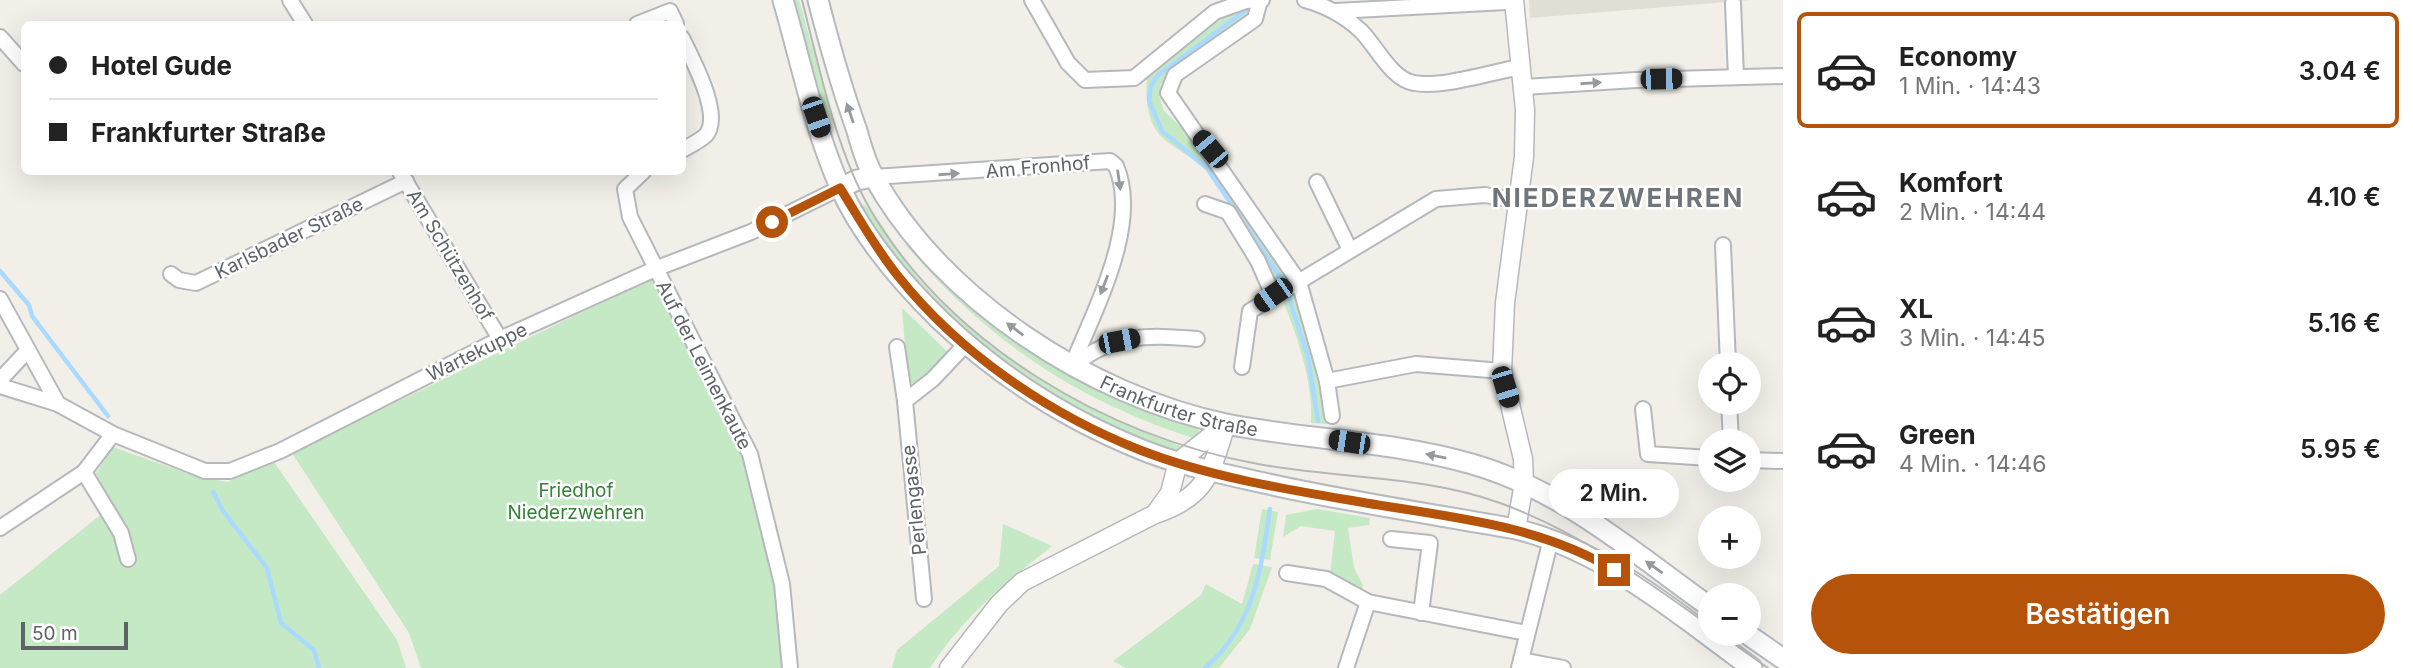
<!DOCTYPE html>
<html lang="de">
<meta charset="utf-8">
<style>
body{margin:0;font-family:Inter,sans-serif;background:#f2f2f2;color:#222;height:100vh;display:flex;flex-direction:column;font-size:26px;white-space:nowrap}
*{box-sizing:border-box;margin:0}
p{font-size:23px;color:#767676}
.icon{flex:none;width:38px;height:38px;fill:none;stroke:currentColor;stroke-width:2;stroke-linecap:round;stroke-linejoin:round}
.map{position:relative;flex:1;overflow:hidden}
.details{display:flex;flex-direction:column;background:#fff;width:630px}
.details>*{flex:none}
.hud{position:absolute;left:21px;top:21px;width:665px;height:154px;border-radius:10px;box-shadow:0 7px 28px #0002;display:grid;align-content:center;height:154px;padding:0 28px;background:#fff}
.buttons{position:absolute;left:1698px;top:352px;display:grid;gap:14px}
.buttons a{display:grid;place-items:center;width:63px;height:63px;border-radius:50%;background:#fff;box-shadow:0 7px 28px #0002;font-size:35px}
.scale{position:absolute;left:21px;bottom:18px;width:107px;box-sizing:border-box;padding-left:7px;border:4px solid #5f6368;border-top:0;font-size:19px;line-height:24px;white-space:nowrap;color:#5f6368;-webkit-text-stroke:5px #fff;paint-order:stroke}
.end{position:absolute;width:32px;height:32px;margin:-16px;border:9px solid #b45309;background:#fff;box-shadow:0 0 0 4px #fff}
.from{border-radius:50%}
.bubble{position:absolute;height:49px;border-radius:24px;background:#fff;box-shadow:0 7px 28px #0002;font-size:23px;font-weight:600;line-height:49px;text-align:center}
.car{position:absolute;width:21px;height:42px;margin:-21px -10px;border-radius:9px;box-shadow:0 0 5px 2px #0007;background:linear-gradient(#222 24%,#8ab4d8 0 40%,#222 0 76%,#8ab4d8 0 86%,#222 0)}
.hud b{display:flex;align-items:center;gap:24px;height:66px;font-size:26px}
.hud b+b{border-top:2px solid #e0e0e0}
.hud i{width:18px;height:18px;background:#222}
ul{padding:12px 0 0;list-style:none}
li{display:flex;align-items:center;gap:21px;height:116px;margin:0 14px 10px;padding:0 14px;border:4px solid transparent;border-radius:10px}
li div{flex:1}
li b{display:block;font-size:26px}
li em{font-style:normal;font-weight:600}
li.selected{border-color:#b45309}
li>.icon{width:63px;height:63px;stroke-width:1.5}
.cta{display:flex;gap:14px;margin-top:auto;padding:14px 28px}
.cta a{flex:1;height:80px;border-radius:42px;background:#b45309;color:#fff;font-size:28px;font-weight:600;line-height:80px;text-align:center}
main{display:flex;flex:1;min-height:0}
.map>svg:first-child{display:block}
.education{fill:#e1ded6}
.green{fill:#c5e8c5}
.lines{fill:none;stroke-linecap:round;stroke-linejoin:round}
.stream{stroke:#aadaff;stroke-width:4.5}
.minor-casing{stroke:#b5b8bc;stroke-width:18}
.tertiary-casing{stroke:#b5b8bc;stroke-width:21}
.secondary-casing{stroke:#b6babf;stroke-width:23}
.minor{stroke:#fff;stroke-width:14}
.tertiary{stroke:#fff;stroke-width:18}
.secondary{stroke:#fff;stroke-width:19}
.tram{stroke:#b6b7b8;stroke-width:2}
.oneway{fill:#979a9d}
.route{stroke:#b45309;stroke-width:9}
.labels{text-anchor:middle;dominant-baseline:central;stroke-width:5;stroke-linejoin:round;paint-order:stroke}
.street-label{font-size:19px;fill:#5f6368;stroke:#fff}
.park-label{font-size:19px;fill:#348238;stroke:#fff}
.district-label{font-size:26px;font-weight:bold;letter-spacing:2px;fill:#70757a;stroke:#fff}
</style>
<main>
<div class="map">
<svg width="1783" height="668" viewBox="0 0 1783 668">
<rect width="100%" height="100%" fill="#f1efe8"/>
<!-- education -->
<polygon class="education" points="1529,0 1751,0 1530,18"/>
<!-- green -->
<g class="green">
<polygon points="792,0 799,0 834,125 824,108"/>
<path d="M1249 7 1254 10 1251 16 1161 84 1159 96 1164 111 1206 150 1299 282 1319 363 1329 424 1311 423C1316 350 1255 230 1209 174 1195 157 1171 148 1159 134 1147 120 1145 96 1147 78L1202 29Z"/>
<path d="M864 204C885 224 902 261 924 285 1000 364 1081 410 1183 447L1179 453C1068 411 986 362 906 274 888 255 875 230 860 209Z"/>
<path d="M905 244 919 250 971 303 1197 426 1201 435 1196 439C1074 400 987 340 905 244Z"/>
<polygon points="654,277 744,460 775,581 784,668 421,668 409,633 292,453"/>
<polygon points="902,308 949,353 917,385 908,381"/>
<polygon points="113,447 194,476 227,482 274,462 397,640 406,668 0,668 0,595 103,513 115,510 96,473"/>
<polygon points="1262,509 1278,512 1270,560 1254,558"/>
<polygon points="1317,509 1370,518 1369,525 1348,528 1354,568 1363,585 1361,592 1330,575 1335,531 1301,526 1283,537 1286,515"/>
<path d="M1003 524 1052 546C1005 583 963 617 930 668H892L897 650 999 566Z"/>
<polygon points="1253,564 1272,567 1250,629 1219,668 1126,668 1113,661 1201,595 1206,584 1242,604"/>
</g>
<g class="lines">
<!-- stream -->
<g class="stream">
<polyline points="1248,4 1246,10 1157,76 1151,86 1149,101 1162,131 1207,168 1284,283 1308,357 1318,421"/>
<polyline points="0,271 29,305 32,316 108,416"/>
<polyline points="213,492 223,511 267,568 281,623 314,650 319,668"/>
<path d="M1205 668C1254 626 1261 570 1270 509"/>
</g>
<!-- minor casing -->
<g class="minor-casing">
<g id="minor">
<polyline points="290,0 305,24"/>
<polyline points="1032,0 1068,63 1085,80 1134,78 1215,12 1246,1 1262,0"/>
<polyline points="1260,0 1255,19 1175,75 1168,93 1299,282 1327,381 1416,364 1502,371"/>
<path d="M1305 0C1327 6 1344 15 1361 31 1376 46 1392 80 1414 83 1443 88 1491 72 1521 67"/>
<polyline points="1733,3 1736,77"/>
<polyline points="1336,11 1506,2"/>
<polyline points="637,24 670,11 676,24"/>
<polyline points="0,37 24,64"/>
<path d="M682 38C692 59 723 115 706 135 700 141 689 146 682 150"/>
<polyline points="1523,87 1636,80 1783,76"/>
<polyline points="400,172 500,339"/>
<polyline points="643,172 625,189 630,217 750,454 782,584 790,668"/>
<path d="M874 177 1110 161 1116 166C1141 225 1094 310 1072 366"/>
<polyline points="1317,182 1350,250"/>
<polyline points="1205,204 1228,212 1258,261 1273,295"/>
<polyline points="1723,245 1728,364"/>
<polyline points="171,274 179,280 196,283 406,181"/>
<polyline points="0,299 58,404"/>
<polyline points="897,347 905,401"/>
<path d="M1074 365C1114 333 1148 335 1197 339"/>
<polyline points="1242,367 1250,311 1436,199 1485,195 1520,201"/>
<polyline points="0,380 28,350"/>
<polyline points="1327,381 1332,416"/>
<polyline points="0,386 58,404 113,434 205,471 230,471 280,451 500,339 655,269 751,232 840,188"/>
<polyline points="1729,402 1731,441"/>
<polyline points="1643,409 1648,454 1710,458"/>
<polyline points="113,434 84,472 121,533 128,559"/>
<polyline points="1748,460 1783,461"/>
<polyline points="0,528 84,472"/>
<polyline points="1391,539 1430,543 1421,613"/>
<polyline points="1287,573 1326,579 1368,602 1526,633"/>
<polyline points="924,599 905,401 933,379 966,344"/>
<polyline points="1521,660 1563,668"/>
<polyline points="1346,668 1368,602"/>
<polyline points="1519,668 1551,539"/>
</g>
</g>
<!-- tertiary casing -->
<g class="tertiary-casing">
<g id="tertiary">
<polyline points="1514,0 1525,110 1524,157 1505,303 1502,371 1523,459 1524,483 1516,529"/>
<polyline points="1155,514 1170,493 1178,462 1226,424"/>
<path d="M949 668 999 604 1022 582 1155 514C1207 497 1211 472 1226 424"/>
</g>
</g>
<!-- secondary casing -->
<g class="secondary-casing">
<g id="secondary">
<path d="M783 0C801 62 814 128 840 187 863 238 902 283 941 321 999 376 1066 419 1140 449 1174 463 1210 471 1246 479 1336 500 1426 513 1516 529 1606 551 1679 615 1752 668"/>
<path id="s1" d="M818 0C829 43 841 86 856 128 861 144 865 162 874 177 941 299 1091 396 1226 424 1307 440 1393 441 1472 464 1563 490 1634 553 1710 607"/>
<polyline points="840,188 857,180 874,177"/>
<polyline points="1747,634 1783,659"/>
</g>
</g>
<!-- minor -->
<use href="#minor" class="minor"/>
<!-- tertiary -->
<use href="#tertiary" class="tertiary"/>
<!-- secondary -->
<use href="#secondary" class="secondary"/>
<!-- tram -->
<g class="tram">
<path d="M802 0C819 67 836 150 870 209 950 345 1106 436 1258 464 1338 479 1423 475 1500 503 1577 531 1643 578 1710 626"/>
<polyline points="1720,634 1768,668"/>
</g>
</g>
<!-- one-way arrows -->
<defs><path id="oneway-solid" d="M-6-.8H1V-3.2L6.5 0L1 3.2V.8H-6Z" transform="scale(1.75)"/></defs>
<g class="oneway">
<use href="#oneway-solid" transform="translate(1591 83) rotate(-4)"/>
<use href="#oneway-solid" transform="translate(850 113) rotate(-109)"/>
<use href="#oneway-solid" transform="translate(949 174) rotate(-4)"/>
<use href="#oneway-solid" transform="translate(1119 180) rotate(82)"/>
<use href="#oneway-solid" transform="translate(1104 285) rotate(111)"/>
<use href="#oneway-solid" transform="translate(1015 329) rotate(-143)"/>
<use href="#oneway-solid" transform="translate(1436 456) rotate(-169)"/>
<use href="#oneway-solid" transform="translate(1654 567) rotate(-145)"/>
</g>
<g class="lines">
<!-- route -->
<path class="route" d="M772 222 840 188C859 218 876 249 898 276 959 353 1049 414 1140 450 1212 478 1291 490 1366 503 1451 517 1539 525 1614 570"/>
</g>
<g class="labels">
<!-- street labels -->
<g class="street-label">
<text transform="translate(1038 167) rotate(-5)">Am Fronhof</text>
<text transform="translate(289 238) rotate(-26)">Karlsbader Straße</text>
<text transform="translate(450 255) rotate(59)">Am Schützenhof</text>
<text transform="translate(477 352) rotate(-26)">Wartekuppe</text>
<text transform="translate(704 365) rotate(63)">Auf der Leimenkaute</text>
<text stroke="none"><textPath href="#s1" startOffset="578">Frankfurter Straße</textPath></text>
<text transform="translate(914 500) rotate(-96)">Perlengasse</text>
</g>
<!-- park labels -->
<g class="park-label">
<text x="576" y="490">Friedhof<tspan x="576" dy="22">Niederzwehren</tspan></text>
</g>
<!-- district labels -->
<g class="district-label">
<text x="1618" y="197">NIEDERZWEHREN</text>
</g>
</g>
</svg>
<div class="buttons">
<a><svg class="icon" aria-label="locate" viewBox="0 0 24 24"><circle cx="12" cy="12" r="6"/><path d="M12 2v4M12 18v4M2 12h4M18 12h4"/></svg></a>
<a><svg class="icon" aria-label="layers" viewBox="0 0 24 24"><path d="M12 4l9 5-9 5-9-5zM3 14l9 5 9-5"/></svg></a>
<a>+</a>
<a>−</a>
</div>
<div class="scale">50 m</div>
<i class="end from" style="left:772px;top:222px"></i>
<i class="end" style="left:1614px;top:570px"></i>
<div class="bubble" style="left:1549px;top:469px;width:130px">2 Min.</div>
<i class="car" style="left:1661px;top:79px;rotate:89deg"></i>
<i class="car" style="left:816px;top:117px;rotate:161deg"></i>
<i class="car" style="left:1210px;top:149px;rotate:320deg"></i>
<i class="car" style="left:1273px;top:295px;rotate:235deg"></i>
<i class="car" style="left:1119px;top:341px;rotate:79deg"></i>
<i class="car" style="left:1505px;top:387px;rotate:163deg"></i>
<i class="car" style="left:1349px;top:442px;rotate:279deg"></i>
<div class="hud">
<b><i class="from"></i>Hotel Gude</b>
<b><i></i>Frankfurter Straße</b>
</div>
</div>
<section class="details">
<ul>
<li class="selected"><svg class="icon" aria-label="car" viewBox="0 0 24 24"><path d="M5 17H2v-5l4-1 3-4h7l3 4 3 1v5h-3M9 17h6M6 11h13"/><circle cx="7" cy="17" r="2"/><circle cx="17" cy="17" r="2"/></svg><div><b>Economy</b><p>1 Min. · 14:43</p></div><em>3.04 €</em></li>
<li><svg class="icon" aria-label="car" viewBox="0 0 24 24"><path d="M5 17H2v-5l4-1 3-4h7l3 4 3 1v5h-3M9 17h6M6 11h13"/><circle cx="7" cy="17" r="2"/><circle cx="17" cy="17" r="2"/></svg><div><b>Komfort</b><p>2 Min. · 14:44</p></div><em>4.10 €</em></li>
<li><svg class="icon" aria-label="car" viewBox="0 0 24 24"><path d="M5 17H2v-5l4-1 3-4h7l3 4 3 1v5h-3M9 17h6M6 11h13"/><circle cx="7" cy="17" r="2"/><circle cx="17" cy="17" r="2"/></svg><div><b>XL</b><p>3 Min. · 14:45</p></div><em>5.16 €</em></li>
<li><svg class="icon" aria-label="car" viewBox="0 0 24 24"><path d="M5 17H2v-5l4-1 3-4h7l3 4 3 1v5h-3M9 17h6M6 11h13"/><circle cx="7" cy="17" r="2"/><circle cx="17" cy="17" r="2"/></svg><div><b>Green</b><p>4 Min. · 14:46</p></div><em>5.95 €</em></li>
</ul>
<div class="cta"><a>Bestätigen</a></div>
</section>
</main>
